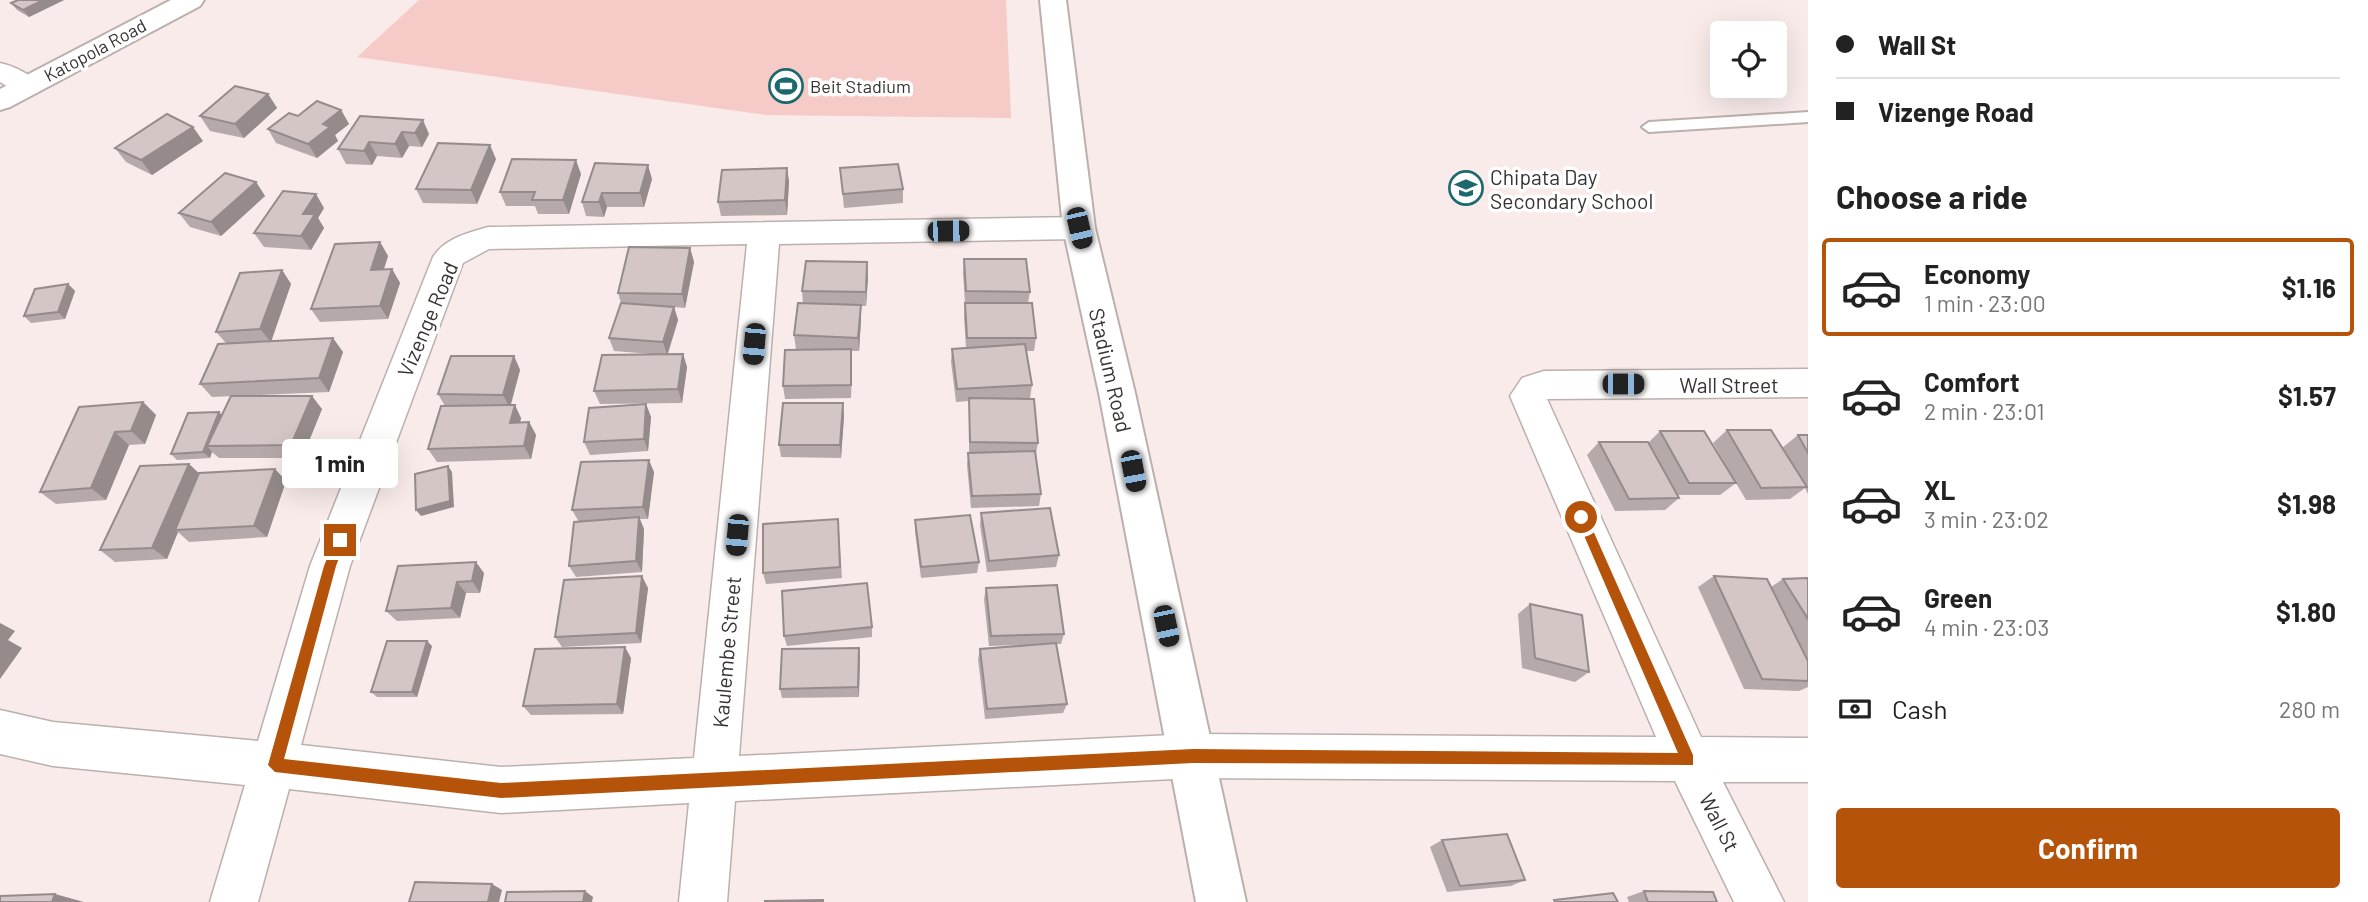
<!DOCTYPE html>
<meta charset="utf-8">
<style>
body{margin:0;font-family:Barlow,sans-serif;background:#f2f2f2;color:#222;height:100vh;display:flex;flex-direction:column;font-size:26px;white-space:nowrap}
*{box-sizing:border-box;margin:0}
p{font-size:23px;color:#767676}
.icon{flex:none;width:38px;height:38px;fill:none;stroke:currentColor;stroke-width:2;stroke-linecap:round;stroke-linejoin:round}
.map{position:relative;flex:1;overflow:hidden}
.panel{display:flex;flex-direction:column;background:#fff;width:560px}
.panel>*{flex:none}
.top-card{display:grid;align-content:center;height:154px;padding:0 28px;background:#fff}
.buttons{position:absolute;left:1710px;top:21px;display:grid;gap:14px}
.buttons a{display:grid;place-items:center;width:77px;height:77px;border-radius:7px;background:#fff;box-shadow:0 7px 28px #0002;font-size:35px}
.end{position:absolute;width:32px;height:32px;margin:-16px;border:9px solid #b45309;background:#fff;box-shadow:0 0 0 4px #fff}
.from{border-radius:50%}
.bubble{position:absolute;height:49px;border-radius:7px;background:#fff;box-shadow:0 7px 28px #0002;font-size:23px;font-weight:700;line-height:49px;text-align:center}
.car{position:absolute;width:21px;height:42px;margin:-21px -10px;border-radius:9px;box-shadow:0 0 5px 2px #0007;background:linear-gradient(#222 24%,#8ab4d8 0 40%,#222 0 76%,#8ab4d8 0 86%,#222 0)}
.top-card b{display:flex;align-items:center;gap:24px;height:66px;font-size:26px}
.top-card b+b{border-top:2px solid #e0e0e0}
.top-card i{width:18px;height:18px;background:#222}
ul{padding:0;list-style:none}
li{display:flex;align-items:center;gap:21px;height:98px;margin:0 14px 10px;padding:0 14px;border:4px solid transparent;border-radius:7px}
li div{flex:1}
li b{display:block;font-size:26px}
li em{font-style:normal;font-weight:700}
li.active{border-color:#b45309}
li>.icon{width:63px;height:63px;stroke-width:1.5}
h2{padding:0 28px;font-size:32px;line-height:84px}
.pay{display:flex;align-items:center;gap:18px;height:77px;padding:0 28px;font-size:26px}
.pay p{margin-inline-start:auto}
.button{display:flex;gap:14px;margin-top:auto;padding:14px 28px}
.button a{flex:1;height:80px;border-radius:7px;background:#b45309;color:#fff;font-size:28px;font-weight:700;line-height:80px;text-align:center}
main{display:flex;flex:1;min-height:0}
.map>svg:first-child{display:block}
.green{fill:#f6cac7}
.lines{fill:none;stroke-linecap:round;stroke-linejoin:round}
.lane-casing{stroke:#bcb0af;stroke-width:4}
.street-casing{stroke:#bcb0af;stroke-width:3}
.secondary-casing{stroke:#bcb0af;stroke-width:4}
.lane{fill:#fff;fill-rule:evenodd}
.street{fill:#fff;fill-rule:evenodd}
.secondary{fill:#fff;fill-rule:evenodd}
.wall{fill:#b5aaa9}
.shaded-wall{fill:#948b8a}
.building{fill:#d3c6c5;stroke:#948b8a;stroke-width:2}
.route{fill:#b45309}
.labels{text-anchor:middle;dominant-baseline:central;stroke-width:7;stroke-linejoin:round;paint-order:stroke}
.far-street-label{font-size:18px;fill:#373232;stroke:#fff}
.far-poi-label{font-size:18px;fill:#373232;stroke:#fff;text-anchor:start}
.poi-label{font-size:21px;fill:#373232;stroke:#fff;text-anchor:start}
.street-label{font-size:21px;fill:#373232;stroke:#fff}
</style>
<main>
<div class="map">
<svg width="1808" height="902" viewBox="0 0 1808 902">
<rect width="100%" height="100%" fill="#f8ebea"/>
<!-- green -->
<polygon class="green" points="419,0 1006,0 1011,118 766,115 357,57"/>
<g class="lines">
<!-- lane casing -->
<g class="lane-casing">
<polygon id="lane" points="1808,112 1808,122 1649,132 1642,127 1649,122"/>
</g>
<!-- street casing -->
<g class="street-casing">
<g id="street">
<path d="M0 63C14 66 33 75 41 87L37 93C22 97 13 90 0 82Z"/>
<path d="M1079 217 1090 220 1094 228 1090 236 1079 239 779 244 739 756 1193 734 1656 737 1510 396 1522 378 1544 371 1808 369V397L1547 399 1701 737 1808 738V782H1723L1784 902H1734L1675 781 1193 778 735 801 727 902H679L689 803 501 813 289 789 258 902H210L245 785 53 766 0 754V710L53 722 258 741 310 566 433 257C445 238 468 233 488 227ZM747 244 694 758 501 767 301 745 350 566 463 263 489 249Z"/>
</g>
</g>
<!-- secondary casing -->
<g class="secondary-casing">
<g id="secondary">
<polygon points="171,0 204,0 200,6 10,107 0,110 0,89"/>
<polygon points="1040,0 1066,0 1095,228 1135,393 1246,902 1196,902 1099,393 1063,228"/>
</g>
</g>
<!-- lane -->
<use href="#lane" class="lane"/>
<!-- street -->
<use href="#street" class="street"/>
<!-- secondary -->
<use href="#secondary" class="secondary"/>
</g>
<!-- wall -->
<g class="wall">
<polygon points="18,0 64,0 29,17 17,10 11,3"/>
<polygon points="268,94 277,108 244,138 210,131 200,116"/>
<polygon points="341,110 349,124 335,135 338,141 317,158 276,143 268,129"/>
<polygon points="360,116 429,134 422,147 409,146 402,158 377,156 372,165 346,164 338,149"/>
<polygon points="203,141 152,175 126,162 115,148"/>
<polygon points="496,159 477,204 423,203 416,189"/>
<polygon points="595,163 652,179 644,207 607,207 604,217 586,216 582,202"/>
<polygon points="787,168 789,182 787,215 721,216 718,202"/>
<polygon points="840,168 903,189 903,203 844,208"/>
<polygon points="581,174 569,214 538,214 535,206 506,206 500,192"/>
<polygon points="256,182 265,196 221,236 190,227 179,213"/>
<polygon points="324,208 318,218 324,228 311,250 264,247 254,233"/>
<polygon points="380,242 388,256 384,269 392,269 400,283 388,319 320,322 311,309"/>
<polygon points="690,248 694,262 685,308 674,307 678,320 668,354 683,354 687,367 682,403 600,404 594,391 652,354 614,351 609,338 621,303 618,293"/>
<polygon points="964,259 1030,292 1028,303 1036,338 1034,351 1026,351 1032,385 1030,398 1011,399 1038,443 1036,453 1041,494 1039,506 971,508 967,465 968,453 969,453 969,401 956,402 951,362 952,349 966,348 964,317 965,303 963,273"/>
<polygon points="282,270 291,284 271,341 343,352 329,392 212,397 200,384 226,343 216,332"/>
<polygon points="868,276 866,306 861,306 861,319 859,351 851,351 851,398 785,399 783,386 814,349 796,349 794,335 803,303 802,291"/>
<polygon points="68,284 75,291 65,319 31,323 24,316"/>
<polygon points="514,356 520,370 510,405 521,418 520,423 529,422 536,435 531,459 437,462 428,449 445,406 438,394"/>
<polygon points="143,402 156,415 145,444 129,445 106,500 56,504 40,492"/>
<polygon points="843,403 844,416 841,458 781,457 779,445"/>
<polygon points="646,404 651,417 648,451 590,455 584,442"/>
<polygon points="322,409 302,458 219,458 212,452 210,458 177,460 171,454 222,415"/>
<polygon points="1727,430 1782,448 1798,435 1808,435 1808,494 1805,488 1790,499 1746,500 1736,483 1720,495 1678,495 1679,498 1665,510 1615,511 1587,455 1599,442 1648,443 1660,431 1735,481 1713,443"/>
<polygon points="189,464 198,473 275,469 286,481 267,537 189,542 178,532 167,559 115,562 100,550"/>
<polygon points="654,472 648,519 640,519 644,529 642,572 576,577 569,566 579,522 572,510"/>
<polygon points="981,513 1059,555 1056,567 987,572 980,525"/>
<polygon points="915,520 979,562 977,573 921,578 915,531"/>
<polygon points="839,531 842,578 766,584 763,573"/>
<polygon points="398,566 484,573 480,593 466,593 460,618 397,621 386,611"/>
<polygon points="1714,576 1771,587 1783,579 1808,578 1808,687 1799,691 1744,689 1698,587"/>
<polygon points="648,588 641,643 562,647 555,637"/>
<polygon points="986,588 1064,634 1061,644 1056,644 1067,704 1063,713 985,719 978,659 980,649 1021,645 989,646 984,599"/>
<polygon points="1530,604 1589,672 1575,682 1522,668 1518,614"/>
<polygon points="872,627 872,637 787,646 784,636"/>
<polygon points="432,646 417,697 377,697 371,692"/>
<polygon points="859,648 859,697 782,698 780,689"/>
<polygon points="631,658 623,714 531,715 523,706"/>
<polygon points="1442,840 1525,880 1511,886 1447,892 1430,847"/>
<polygon points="1644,891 1717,902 1629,902 1627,897"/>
</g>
<!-- shaded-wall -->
<g class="shaded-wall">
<polygon points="43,0 64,0 29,17 23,10"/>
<polygon points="268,94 277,108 244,138 235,124"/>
<polygon points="341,110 349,124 335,135 338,141 317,158 308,144 323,124"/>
<polygon points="423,120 429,134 422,147 415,133"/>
<polygon points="193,127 203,141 152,175 141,160"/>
<polygon points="402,132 409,146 402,158 395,144"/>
<polygon points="369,142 377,156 372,165 364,151"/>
<polygon points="490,145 496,159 477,204 471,190"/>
<polygon points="576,160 581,174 569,214 563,200"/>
<polygon points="648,165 652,179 644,207 640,193"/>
<polygon points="787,168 789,182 787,215 785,200"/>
<polygon points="256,182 265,196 221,236 211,222"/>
<polygon points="602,193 607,207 604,217 599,202"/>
<polygon points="316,194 324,208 318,218 324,228 311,250 301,236 303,214"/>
<polygon points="380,242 388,256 379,284 371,270"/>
<polygon points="690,248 694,262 685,308 682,294"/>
<polygon points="867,262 868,276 866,306 866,292"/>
<polygon points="392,269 400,283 388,319 380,306"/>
<polygon points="282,270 291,284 271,342 260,329"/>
<polygon points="68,284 75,291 65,319 58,312"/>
<polygon points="861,305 861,319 859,351 858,338"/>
<polygon points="674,307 678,320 667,355 663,342"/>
<polygon points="333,338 343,352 329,392 319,378"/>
<polygon points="851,349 852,362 851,398"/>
<polygon points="683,354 687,367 682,403 678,389"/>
<polygon points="514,356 520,370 510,408 503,395"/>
<polygon points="312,396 322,409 302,458 291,445"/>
<polygon points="143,402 156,415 145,444 131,431"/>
<polygon points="843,403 844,416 841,458 840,445"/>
<polygon points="646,404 651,417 648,451 644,439"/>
<polygon points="515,405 521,418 517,436 510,423"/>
<polygon points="219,412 225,418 207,446 212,452 210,458 203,452"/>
<polygon points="529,422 536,435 531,459 524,446"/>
<polygon points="115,432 129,445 106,500 91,488"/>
<polygon points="649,460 654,472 648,519 643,507"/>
<polygon points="189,464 202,476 175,530 178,532 167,559 152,548"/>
<polygon points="448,466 452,472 454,507 421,516 416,510"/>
<polygon points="275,469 286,481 267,537 254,526"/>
<polygon points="639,517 644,529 642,572 636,561"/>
<polygon points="476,562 484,573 480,593 472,581"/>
<polygon points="642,576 648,588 641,643 636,633"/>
<polygon points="457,582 466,593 460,618 451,608"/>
<polygon points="0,623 15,631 8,640 22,648 0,679"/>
<polygon points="427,641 432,646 417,697 412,692"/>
<polygon points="625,647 631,658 623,714 617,704"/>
<polygon points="859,648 860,658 859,697 858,687"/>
<polygon points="492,884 502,890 499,902 488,902"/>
<polygon points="585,891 593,897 592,902 583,902"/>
<polygon points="55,894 84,902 52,902"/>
</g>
<!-- building -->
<g class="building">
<polygon points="18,0 43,0 23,10 11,3"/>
<polygon points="235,86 268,94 235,124 200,116"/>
<polygon points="317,101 341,110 323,124 330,127 308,144 268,129 289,113 298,116"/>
<polygon points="167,114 193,127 141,160 115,148"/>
<polygon points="360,116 423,120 415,133 402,132 395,144 369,142 364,151 338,149"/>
<polygon points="438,143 490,145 471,190 416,189"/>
<polygon points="512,159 576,160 563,200 532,200 535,192 500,192"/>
<polygon points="595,163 648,165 640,193 602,193 599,202 582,202"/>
<polygon points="898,164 903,189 843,194 840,168"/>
<polygon points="787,168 785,200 718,202 722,170"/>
<polygon points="225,173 256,182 211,222 179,213"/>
<polygon points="283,191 316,194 303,214 315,214 301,236 254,233"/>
<polygon points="380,242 371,270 392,269 380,306 311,309 335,244"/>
<polygon points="629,247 690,248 682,294 618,293"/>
<polygon points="964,259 1026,259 1030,292 966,291"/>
<polygon points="806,261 867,262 866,292 802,291"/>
<polygon points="282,270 260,329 216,332 240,273"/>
<polygon points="68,284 58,312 24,316 35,289"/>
<polygon points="621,303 674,307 663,342 609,338"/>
<polygon points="798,303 861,305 858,338 794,335"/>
<polygon points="965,303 1032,303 1036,338 967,338"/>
<polygon points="333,338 319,378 200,384 218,344"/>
<polygon points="1025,344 1032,385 957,389 952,349"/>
<polygon points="851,349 851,385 783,386 785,350"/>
<polygon points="683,354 678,389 594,391 602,355"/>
<polygon points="451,356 514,356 503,395 438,394"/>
<polygon points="231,396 312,396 291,445 207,446"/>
<polygon points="969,398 1034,399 1038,443 970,442"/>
<polygon points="143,402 131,431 115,432 91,488 40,492 79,407"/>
<polygon points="783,403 843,403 840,445 779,445"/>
<polygon points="646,404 644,439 584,442 589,408"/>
<polygon points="515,405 510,423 529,422 524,446 428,449 441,406"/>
<polygon points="219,412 203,452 171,454 188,413"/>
<polygon points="1727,430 1771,430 1807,487 1761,488"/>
<polygon points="1660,431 1704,431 1736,483 1689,483"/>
<polygon points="1798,435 1808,435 1808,453"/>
<polygon points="1599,442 1648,442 1679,498 1629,499"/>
<polygon points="1035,451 1041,494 972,496 968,453"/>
<polygon points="649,460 643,507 572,510 581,462"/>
<polygon points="189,464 152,548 100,550 140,466"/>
<polygon points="448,466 450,501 416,510 415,474"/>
<polygon points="275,469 254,526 175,530 199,473"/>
<polygon points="1050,508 1059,555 989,561 981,513"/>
<polygon points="970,515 979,562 921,567 915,520"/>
<polygon points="639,517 636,561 569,566 574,522"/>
<polygon points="838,519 840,567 763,573 763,524"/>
<polygon points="476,562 472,581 457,582 451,608 386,611 398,566"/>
<polygon points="642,576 636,633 555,637 564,580"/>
<polygon points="1714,576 1767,579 1808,661 1808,681 1762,679"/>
<polygon points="1808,578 1808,619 1783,579"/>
<polygon points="867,583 872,627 784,636 782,591"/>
<polygon points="1057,585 1064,634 991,636 986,588"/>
<polygon points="1530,604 1582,615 1589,672 1535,658"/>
<polygon points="387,641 427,641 412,692 371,692"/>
<polygon points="1056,643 1067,704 987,709 980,649"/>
<polygon points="625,647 617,704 523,706 535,649"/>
<polygon points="859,648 858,687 780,689 782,649"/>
<polygon points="1507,834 1525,880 1460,886 1442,840"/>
<polygon points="415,882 492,884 488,902 409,902"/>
<polygon points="585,891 583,902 505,902 507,892"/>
<polygon points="1644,891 1713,892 1717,902 1648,902"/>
<polygon points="1613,893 1618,902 1555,902 1554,900"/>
<polygon points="55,894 52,902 0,902 0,896"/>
<polygon points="823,900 823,902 765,902 765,901"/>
</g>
<!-- route -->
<polygon class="route" points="1581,512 1587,517 1693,755 1693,765 1193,763 501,798 275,772 268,765 324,566 336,536 340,535 346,540 336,566 284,759 501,783 1193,749 1678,753 1576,517"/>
<!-- icons -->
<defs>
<g id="stadium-ring" transform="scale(1.75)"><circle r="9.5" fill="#fff" stroke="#1c696d" stroke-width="1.5"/><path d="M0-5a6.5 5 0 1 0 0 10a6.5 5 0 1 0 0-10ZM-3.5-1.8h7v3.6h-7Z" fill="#1c696d"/></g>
<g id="school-ring" transform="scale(1.75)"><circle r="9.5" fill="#fff" stroke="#1c696d" stroke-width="1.5"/><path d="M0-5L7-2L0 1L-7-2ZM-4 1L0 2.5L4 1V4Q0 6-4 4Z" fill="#1c696d"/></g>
</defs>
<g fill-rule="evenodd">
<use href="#stadium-ring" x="786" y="86"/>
<use href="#school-ring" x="1466" y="188"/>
</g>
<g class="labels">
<!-- far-street labels -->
<g class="far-street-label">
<text transform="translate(95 50) rotate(-28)">Katopola Road</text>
</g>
<!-- far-poi labels -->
<g class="far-poi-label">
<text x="810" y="86">Beit Stadium</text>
</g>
<!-- poi labels -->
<g class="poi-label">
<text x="1490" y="176">Chipata Day<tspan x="1490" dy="24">Secondary School</tspan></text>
</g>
<!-- street labels -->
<g class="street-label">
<text transform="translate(427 319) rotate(-67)">Vizenge Road</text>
<text transform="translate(1111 370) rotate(77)">Stadium Road</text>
<text x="1729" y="384">Wall Street</text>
<text transform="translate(726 652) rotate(-85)">Kaulembe Street</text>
<text transform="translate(1720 822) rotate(63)">Wall St</text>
</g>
</g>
</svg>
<div class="buttons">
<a><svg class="icon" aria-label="locate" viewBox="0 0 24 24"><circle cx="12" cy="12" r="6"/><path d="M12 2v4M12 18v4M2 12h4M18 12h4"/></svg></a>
</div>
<i class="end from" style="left:1581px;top:517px"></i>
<i class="end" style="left:340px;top:540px"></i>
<div class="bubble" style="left:282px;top:439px;width:116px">1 min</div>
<i class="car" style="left:1079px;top:228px;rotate:167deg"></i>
<i class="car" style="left:948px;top:231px;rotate:89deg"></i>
<i class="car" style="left:754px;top:344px;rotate:185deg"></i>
<i class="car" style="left:1623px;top:384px;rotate:90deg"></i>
<i class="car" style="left:1133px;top:471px;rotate:169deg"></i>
<i class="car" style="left:737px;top:535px;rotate:185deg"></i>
<i class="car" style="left:1166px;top:626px;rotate:168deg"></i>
</div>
<section class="panel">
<div class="top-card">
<b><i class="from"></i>Wall St</b>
<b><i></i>Vizenge Road</b>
</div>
<h2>Choose a ride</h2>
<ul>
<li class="active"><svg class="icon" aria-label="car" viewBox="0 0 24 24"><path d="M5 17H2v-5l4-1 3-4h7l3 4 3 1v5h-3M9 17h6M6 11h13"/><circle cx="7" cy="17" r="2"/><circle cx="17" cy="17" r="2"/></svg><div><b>Economy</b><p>1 min · 23:00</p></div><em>$1.16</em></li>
<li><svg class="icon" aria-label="car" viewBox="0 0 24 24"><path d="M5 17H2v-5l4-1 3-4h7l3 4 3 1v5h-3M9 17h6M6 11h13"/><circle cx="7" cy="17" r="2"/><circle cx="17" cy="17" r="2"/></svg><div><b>Comfort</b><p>2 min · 23:01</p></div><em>$1.57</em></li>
<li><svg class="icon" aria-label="car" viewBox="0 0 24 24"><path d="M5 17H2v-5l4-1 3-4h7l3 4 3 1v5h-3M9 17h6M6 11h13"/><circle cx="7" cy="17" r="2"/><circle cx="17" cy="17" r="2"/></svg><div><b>XL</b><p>3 min · 23:02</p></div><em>$1.98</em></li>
<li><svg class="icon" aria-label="car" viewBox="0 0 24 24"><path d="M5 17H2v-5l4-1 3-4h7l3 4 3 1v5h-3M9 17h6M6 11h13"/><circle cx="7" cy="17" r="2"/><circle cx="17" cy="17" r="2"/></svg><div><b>Green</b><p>4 min · 23:03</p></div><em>$1.80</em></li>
</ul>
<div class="pay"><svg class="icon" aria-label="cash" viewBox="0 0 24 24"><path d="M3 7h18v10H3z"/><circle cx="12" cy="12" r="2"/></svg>Cash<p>280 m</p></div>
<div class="button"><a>Confirm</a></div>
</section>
</main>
